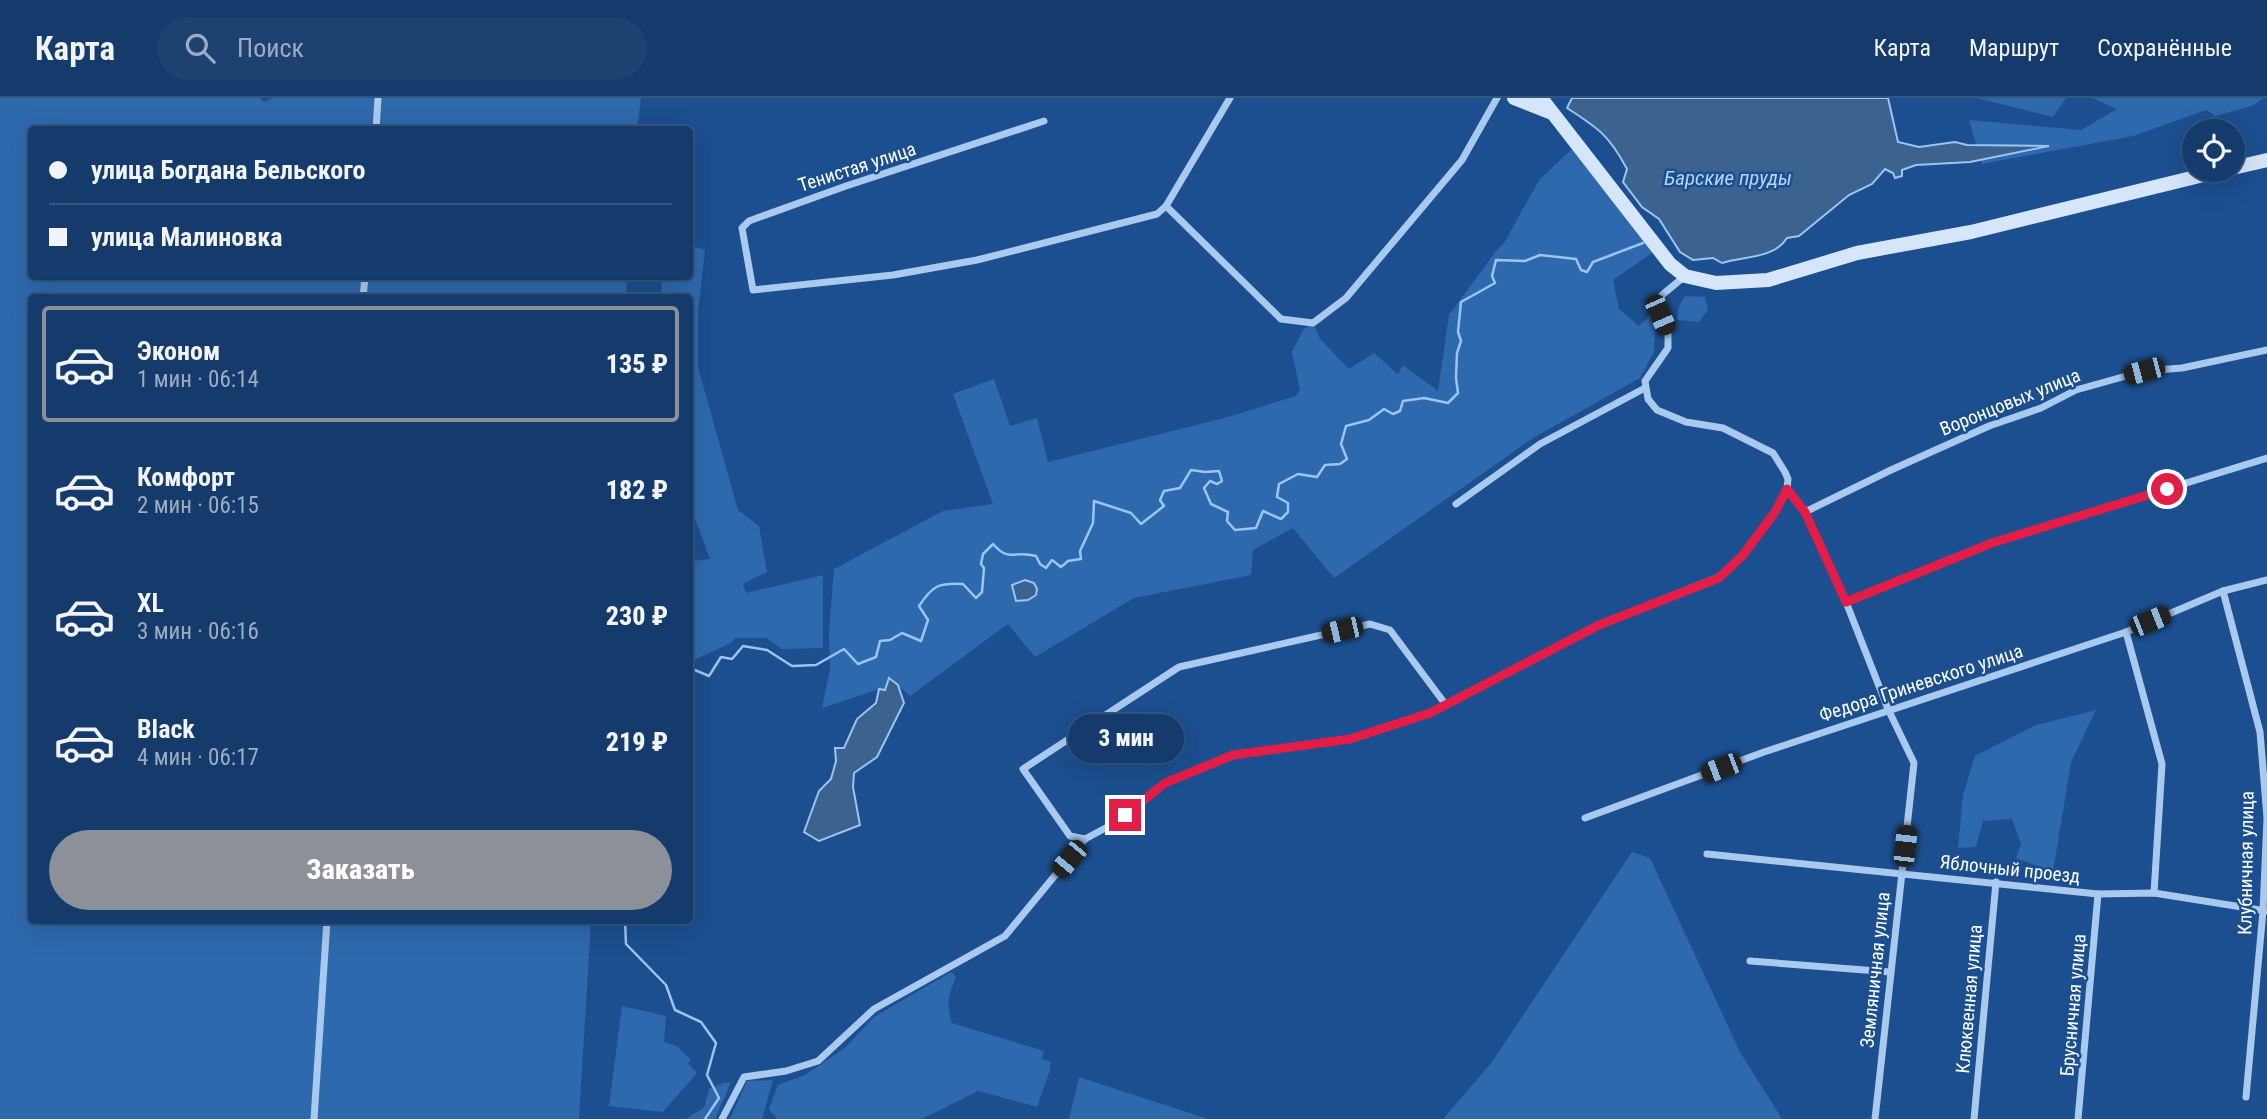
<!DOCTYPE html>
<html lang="ru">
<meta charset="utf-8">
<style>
body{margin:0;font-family:"Roboto Condensed",sans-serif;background:#1d4271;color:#f1f3f6;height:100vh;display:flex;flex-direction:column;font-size:26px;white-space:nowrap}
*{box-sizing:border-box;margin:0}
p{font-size:23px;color:#9dadc1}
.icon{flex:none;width:38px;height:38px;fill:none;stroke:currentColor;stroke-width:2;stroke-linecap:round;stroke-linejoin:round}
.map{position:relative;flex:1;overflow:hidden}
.drawer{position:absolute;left:28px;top:196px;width:665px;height:630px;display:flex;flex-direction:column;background:#143b6b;border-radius:7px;box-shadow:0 7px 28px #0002,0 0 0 2px #33557e}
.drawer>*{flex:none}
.top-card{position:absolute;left:28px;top:28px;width:665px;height:154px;border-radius:7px;box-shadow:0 7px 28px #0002,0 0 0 2px #33557e;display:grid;align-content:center;height:154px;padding:0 21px;background:#143b6b}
.controls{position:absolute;left:2182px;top:21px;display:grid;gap:14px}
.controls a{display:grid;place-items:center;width:63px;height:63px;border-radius:50%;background:#143b6b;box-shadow:0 7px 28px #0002,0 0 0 2px #33557e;font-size:35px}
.end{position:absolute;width:32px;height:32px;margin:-16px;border:9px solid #e11d48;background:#fff;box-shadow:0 0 0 4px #fff}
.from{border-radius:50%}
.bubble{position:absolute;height:49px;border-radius:24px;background:#143b6b;box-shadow:0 7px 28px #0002,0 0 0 2px #33557e;font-size:23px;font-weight:800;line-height:49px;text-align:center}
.car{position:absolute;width:21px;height:42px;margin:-21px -10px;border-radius:9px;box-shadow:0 0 5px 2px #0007;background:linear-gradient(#222 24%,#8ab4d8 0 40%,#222 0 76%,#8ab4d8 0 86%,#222 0)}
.top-card b{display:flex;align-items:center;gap:24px;height:66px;font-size:26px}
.top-card b+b{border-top:2px solid #33557e}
.top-card i{width:18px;height:18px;background:#f1f3f6}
ul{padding:12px 0 0;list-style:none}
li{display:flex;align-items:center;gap:21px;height:116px;margin:0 14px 10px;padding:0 7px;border:4px solid transparent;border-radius:7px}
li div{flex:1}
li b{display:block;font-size:26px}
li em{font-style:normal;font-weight:800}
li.on{border-color:#8c9099}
li>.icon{width:63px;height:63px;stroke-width:1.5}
.primary-button{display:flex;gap:14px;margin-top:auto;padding:14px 21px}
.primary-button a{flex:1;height:80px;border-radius:42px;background:#8c9099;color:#fff;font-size:28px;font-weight:800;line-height:80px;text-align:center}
header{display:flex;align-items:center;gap:42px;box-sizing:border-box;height:98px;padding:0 35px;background:#143b6b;border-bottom:2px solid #33557e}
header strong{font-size:33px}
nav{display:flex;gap:38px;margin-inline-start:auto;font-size:24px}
.search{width:490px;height:63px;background:#1d4271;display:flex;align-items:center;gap:18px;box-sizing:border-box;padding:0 24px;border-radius:38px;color:#9dadc1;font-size:26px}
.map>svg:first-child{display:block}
.green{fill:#2e69ad}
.water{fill:#3c6290;stroke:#9cc4f0;stroke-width:2}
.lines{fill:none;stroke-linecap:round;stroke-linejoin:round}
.stream{stroke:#9cc4f0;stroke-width:2.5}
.street{stroke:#a9c9ee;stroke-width:7}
.secondary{stroke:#d6e6fa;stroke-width:14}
.route{stroke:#e11d48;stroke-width:9}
.labels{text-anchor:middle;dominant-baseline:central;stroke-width:5;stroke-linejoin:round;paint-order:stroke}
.street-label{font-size:19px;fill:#fff;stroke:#1b4f8f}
.water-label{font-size:21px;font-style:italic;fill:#b5d3f5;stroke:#1b4f8f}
</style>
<header>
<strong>Карта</strong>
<div class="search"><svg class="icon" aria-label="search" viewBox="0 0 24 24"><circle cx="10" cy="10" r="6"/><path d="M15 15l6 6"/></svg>Поиск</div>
<nav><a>Карта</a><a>Маршрут</a><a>Сохранённые</a></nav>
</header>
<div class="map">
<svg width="2267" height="1021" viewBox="0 0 2267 1021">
<rect width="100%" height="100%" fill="#1b4f8f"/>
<!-- green -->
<g class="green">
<polygon points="0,0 260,0 264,4 273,0 641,0 637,31 32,32 32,178 627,179 626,200 32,200 32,822 591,823 579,1021 0,1021"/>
<polygon points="1977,0 2066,0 2053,19"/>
<polygon points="2092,0 2264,0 2252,8 2216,18 2206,12 2133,38 1982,66 1969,22 2081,32 2117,11"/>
<polygon points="1575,48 1655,153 1613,182 1619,211 1639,228 1656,212 1654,254 1640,280 1533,340 1334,480 1293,430 1253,452 1251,477 1134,500 1035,559 1008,526 910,598 889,580 885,592 879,591 822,610 830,571 829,533 834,471 943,413 993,406 953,296 994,281 1010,328 1037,320 1048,364 1228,319 1296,298 1300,292 1292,254 1303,232 1313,225 1320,241 1349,271 1374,255 1398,276 1403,267 1438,293 1449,217 1496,153 1504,145 1539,82"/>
<polygon points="690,147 705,152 698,214 698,269 738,412 759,428 767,474 743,486 746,495 823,477 823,550 782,551 766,540 735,540 731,545 690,564 690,459 692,463 710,461 690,408 690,200 661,199 662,179 690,178"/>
<polygon points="1685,198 1705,199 1708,212 1699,224 1677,222 1679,208"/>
<polygon points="2096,612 2071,664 2053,774 2016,760 2021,746 2012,721 1983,723 1976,749 1958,750 1963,697 1975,658 2036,627"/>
<polygon points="1632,754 1650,760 1740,954 1782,1021 1443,1021 1492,964"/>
<path d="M951 874 956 879C948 898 946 905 952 925L1044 953 1042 961 1051 964 1050 972 1037 1009 978 993 922 1021H777L769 1011 778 987 805 977 845 950 874 919Z"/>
<polygon points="622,908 666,918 664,944 677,948 691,962 688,965 697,975 663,1014 609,1008"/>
<polygon points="1079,979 1208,1021 1069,1021"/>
<polygon points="773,982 762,1021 730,1021 747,983"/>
<polygon points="731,984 715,1021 685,1021 704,1010 709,991 723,985"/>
</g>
<!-- water -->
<g class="water">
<path d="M1572 0H1888L1898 44 1919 49 1955 44 1967 47 2049 48 1970 64 1916 67 1902 72V78L1895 80 1893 75 1885 71 1872 86 1849 97 1799 138 1787 140C1774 161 1743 158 1722 165L1713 160 1693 162 1680 154 1659 121 1642 109 1623 84 1627 71C1609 37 1598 30 1567 10Z"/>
<polygon points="1025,482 1034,485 1037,491 1036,497 1028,502 1016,503 1012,487"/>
<polygon points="889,580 898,587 904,605 877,659 854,675 853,689 860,727 819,743 804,734 819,693 831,681 836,663 835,650 844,650 857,621 876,605 879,591 885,592"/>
</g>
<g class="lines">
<!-- stream -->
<g class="stream">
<path d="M690 570 709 578 721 559 732 561 743 548 767 552 792 568 816 567 844 551 858 566 876 559 880 543 890 542 902 535 921 543 928 522 919 508C933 487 938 485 963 486L976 500 982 494 984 470 981 466 983 456 993 446C1010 465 1013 452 1036 458L1040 466 1046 470 1052 462 1061 469 1068 463 1081 461 1080 453 1093 425 1094 403 1131 415 1141 426 1164 408 1160 402 1164 393 1180 390 1191 372 1205 374 1219 373 1222 383 1217 386 1210 383 1204 390 1211 406 1228 414 1227 423 1235 432 1256 430 1263 413 1281 421 1288 414V405L1277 399 1279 386 1298 376 1317 379 1325 367 1340 366 1347 361 1341 346 1346 328 1369 322 1384 311 1393 316 1400 313 1403 303 1424 300 1448 305 1458 295 1456 280 1457 255 1461 243 1458 234 1461 204 1495 185 1492 178 1496 162 1525 163 1540 157 1576 161 1581 172 1587 174 1593 164 1643 145"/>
<polyline points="625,822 626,846 666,887 675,912 701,924 716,945 707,977 719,1000 705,1021"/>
</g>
<!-- street -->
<g class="street">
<polyline points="1044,23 846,88 749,123 742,130 753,192 893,177 977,162 1157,116 1166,108 1281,221 1313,225 1346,200 1462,62 1497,0"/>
<polyline points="376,32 378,0"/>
<polyline points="1166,108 1230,0"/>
<polyline points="363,200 365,178"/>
<polyline points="1787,391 1805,414 1891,372 1989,328 2041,310 2076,292 2144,273 2182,270 2267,252"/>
<polyline points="1456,406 1540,346 1645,290"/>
<polyline points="1805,414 1846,504 1888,611 1914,665 1875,1021"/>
<polyline points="2223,493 2260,634 2267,720 2263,813 2246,999"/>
<polyline points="1846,504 1992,445 2267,360"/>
<polyline points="2126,534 2162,666 2154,795"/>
<polyline points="1585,720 1764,654 2126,534 2223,493 2267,482"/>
<polyline points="1085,741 1070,738 1023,671 1179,569 1370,526 1390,532 1446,607"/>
<polyline points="1707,756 2098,796 2154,795 2267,813"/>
<polyline points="1750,863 1890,874"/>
<polyline points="314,1021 327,822"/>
<polyline points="722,1021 744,979 786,973 818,963 874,911 1005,838 1085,741 1113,726 1165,685 1233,657 1350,641 1430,615 1599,527 1719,479 1743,457 1775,414 1787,391 1788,381 1785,374 1773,355 1723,330 1686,324 1657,312 1648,301 1645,283 1668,250 1668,236 1660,217 1662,197 1685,178"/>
<polyline points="1974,1021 1996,784"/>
<polyline points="2078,1021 2098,796"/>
</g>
<!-- secondary -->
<g class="secondary">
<polyline points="1514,0 1552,15"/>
<polyline points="1541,0 1670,166 1685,178 1716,185 1768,182 1857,155 1971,134 2224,72"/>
<polyline points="2233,70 2267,62"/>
</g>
</g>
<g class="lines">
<!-- route -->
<polyline class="route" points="1125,717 1165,685 1233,657 1350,641 1430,615 1599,527 1719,480 1743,457 1775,414 1787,391 1805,414 1846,504 1992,445 2167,391"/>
</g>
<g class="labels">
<!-- street labels -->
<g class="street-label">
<text transform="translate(857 69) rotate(-18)">Тенистая улица</text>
<text transform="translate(2010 304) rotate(-22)">Воронцовых улица</text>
<text transform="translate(1921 585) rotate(-18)">Федора Гриневского улица</text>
<text transform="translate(2246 765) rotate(-89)">Клубничная улица</text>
<text transform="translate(2010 771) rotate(6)">Яблочный проезд</text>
<text transform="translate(1875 872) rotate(-84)">Земляничная улица</text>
<text transform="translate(1969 901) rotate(-85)">Клюквенная улица</text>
<text transform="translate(2073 907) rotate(-85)">Брусничная улица</text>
</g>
<!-- water labels -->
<g class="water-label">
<text x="1728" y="80">Барские пруды</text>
</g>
</g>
</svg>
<div class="controls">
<a><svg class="icon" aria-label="locate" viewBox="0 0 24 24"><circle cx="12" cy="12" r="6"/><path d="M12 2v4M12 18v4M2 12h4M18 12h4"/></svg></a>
</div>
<i class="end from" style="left:2167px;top:391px"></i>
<i class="end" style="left:1125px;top:717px"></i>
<div class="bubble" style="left:1068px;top:616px;width:116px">3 мин</div>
<i class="car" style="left:1660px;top:217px;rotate:156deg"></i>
<i class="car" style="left:2144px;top:273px;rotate:255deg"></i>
<i class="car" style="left:2150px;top:523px;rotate:68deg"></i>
<i class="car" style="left:1342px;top:532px;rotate:257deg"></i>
<i class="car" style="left:1721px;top:670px;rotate:249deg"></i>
<i class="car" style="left:1905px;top:748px;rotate:6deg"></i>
<i class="car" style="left:1069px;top:761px;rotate:220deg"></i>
<div class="top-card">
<b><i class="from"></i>улица Богдана Бельского</b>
<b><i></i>улица Малиновка</b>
</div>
<section class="drawer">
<ul>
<li class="on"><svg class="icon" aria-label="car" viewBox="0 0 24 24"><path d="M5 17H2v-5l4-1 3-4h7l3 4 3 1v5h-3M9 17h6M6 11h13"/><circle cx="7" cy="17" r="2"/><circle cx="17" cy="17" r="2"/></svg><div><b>Эконом</b><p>1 мин · 06:14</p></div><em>135 ₽</em></li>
<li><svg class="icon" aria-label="car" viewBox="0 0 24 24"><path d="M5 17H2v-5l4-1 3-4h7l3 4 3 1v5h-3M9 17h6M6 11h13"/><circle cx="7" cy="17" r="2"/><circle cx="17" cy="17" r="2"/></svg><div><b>Комфорт</b><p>2 мин · 06:15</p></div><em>182 ₽</em></li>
<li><svg class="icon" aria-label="car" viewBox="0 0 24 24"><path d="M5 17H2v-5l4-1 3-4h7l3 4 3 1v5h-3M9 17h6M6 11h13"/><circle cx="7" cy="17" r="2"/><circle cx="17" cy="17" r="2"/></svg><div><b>XL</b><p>3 мин · 06:16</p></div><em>230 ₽</em></li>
<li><svg class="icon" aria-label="car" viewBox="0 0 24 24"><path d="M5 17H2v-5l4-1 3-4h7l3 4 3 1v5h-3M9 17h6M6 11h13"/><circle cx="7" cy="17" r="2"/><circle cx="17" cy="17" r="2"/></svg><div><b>Black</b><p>4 мин · 06:17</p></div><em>219 ₽</em></li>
</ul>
<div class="primary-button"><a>Заказать</a></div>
</section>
</div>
